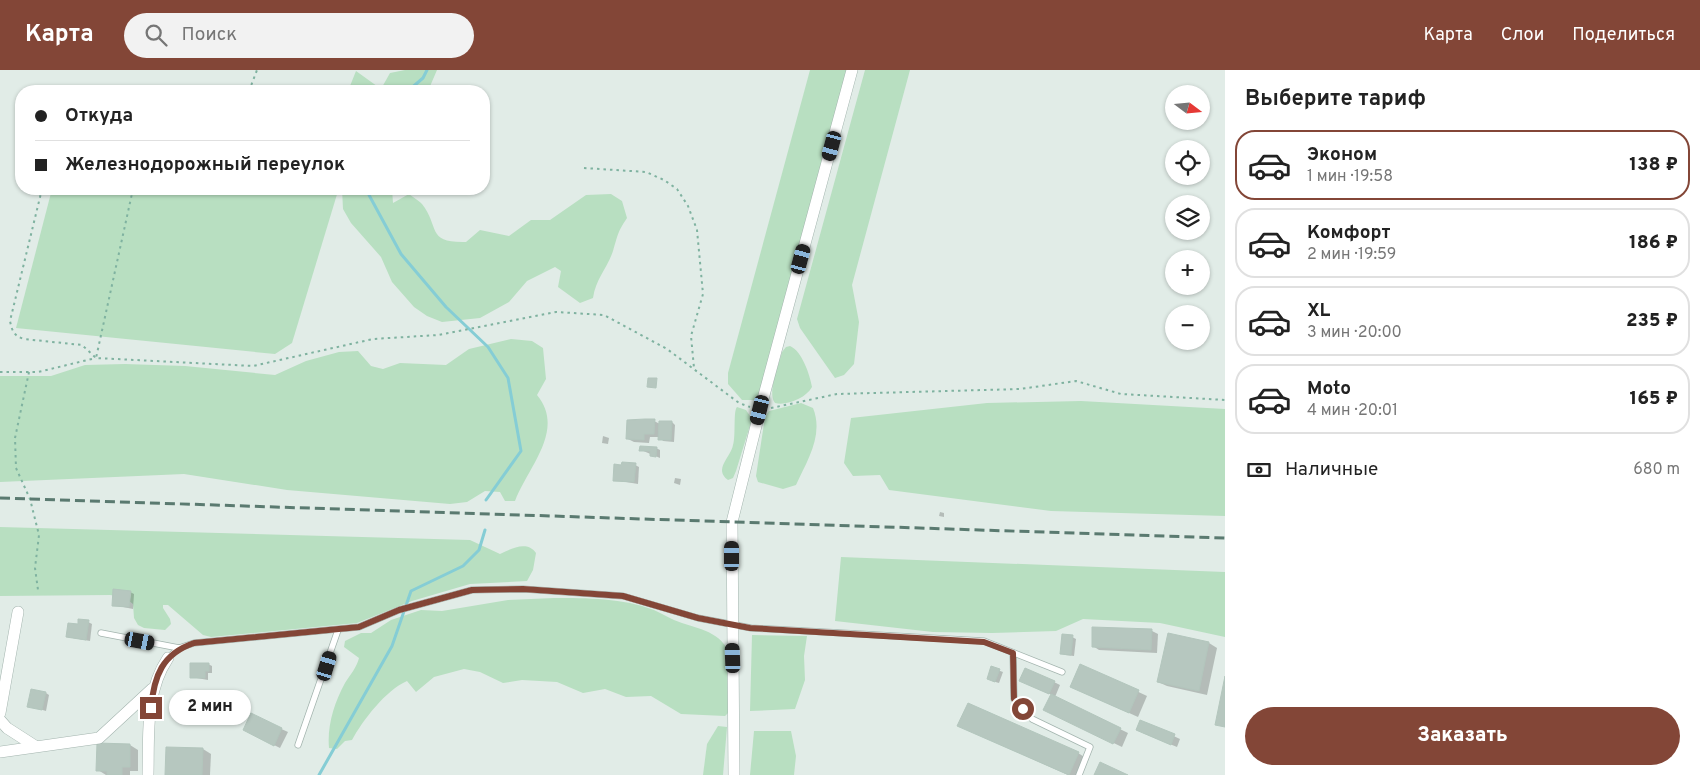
<!DOCTYPE html>
<html lang="ru">
<meta charset="utf-8">
<style>
body{margin:0;font-family:Overpass,sans-serif;background:#f2f2f2;color:#222;height:100vh;display:flex;flex-direction:column;font-size:19px;white-space:nowrap}
*{box-sizing:border-box;margin:0}
p{font-size:16px;color:#767676}
.icon{flex:none;width:28px;height:28px;fill:none;stroke:currentColor;stroke-width:2;stroke-linecap:round;stroke-linejoin:round}
.map{position:relative;flex:1;overflow:hidden}
.panel{display:flex;flex-direction:column;background:#fff;width:475px}
.panel>*{flex:none}
.banner{position:absolute;left:15px;top:15px;width:475px;height:110px;border-radius:20px;box-shadow:0 1px 4px #0004;display:grid;align-content:center;height:110px;padding:0 20px;background:#fff}
.needle{width:32px;rotate:106deg}
.controls{position:absolute;left:1165px;top:15px;display:grid;gap:10px}
.controls a{display:grid;place-items:center;width:45px;height:45px;border-radius:50%;background:#fff;box-shadow:0 1px 4px #0004;font-size:25px}
.end{position:absolute;width:22px;height:22px;margin:-11px;border:6px solid #834637;background:#fff;box-shadow:0 0 0 2px #fff}
.from{border-radius:50%}
.bubble{position:absolute;height:35px;border-radius:18px;background:#fff;box-shadow:0 1px 4px #0004;font-size:16px;font-weight:800;line-height:35px;text-align:center}
.car{position:absolute;width:15px;height:30px;margin:-15px -8px;border-radius:6px;box-shadow:0 0 4px 1px #0007;background:linear-gradient(#222 24%,#8ab4d8 0 40%,#222 0 76%,#8ab4d8 0 86%,#222 0)}
.banner b{display:flex;align-items:center;gap:18px;height:48px;font-size:19px}
.banner b+b{border-top:1px solid #e0e0e0}
.banner i{width:12px;height:12px;background:#222}
ul{padding:0;list-style:none}
li{display:flex;align-items:center;gap:15px;height:70px;margin:0 10px 8px;padding:0 10px;border:2px solid #e0e0e0;border-radius:20px}
li div{flex:1}
li b{display:block;font-size:19px}
li em{font-style:normal;font-weight:800}
li.current{border-color:#834637}
li>.icon{width:45px;height:45px;stroke-width:1.5}
h2{padding:0 20px;font-size:22px;line-height:60px}
.pay{display:flex;align-items:center;gap:12px;height:55px;padding:0 20px;font-size:19px}
.pay p{margin-inline-start:auto}
.button{display:flex;gap:10px;margin-top:auto;padding:10px 20px}
.button a{flex:1;height:58px;border-radius:30px;background:#834637;color:#fff;font-size:20px;font-weight:800;line-height:58px;text-align:center}
header{display:flex;align-items:center;gap:30px;box-sizing:border-box;height:70px;padding:0 25px;background:#834637;color:#fff}
header strong{font-size:24px}
nav{display:flex;gap:28px;margin-inline-start:auto;font-size:18px}
.search{width:350px;height:45px;background:#f2f2f2;display:flex;align-items:center;gap:12px;box-sizing:border-box;padding:0 18px;border-radius:28px;color:#767676;font-size:19px}
main{display:flex;flex:1;min-height:0}
.map>svg:first-child{display:block}
.green{fill:#b8dfc1}
.shadow{fill:#0003}
.lines{fill:none;stroke-linecap:round;stroke-linejoin:round}
.stream{stroke:#85cdd5;stroke-width:3}
.building{fill:#b6c7bf;stroke:#b3c6bd}
.lane-casing{stroke:#a3b4ae;stroke-width:7}
.street-casing{stroke:#a3b4ae;stroke-width:12}
.path{stroke:#7fb2a0;stroke-width:2;stroke-dasharray:2.5 4;stroke-linecap:butt}
.lane{stroke:#fff;stroke-width:5.5}
.street{stroke:#fff;stroke-width:11}
.rail{stroke:#5a7a70;stroke-width:3;stroke-dasharray:10 5;stroke-linecap:butt}
.route{stroke:#834637;stroke-width:6}
</style>
<header>
<strong>Карта</strong>
<div class="search"><svg class="icon" aria-label="search" viewBox="0 0 24 24"><circle cx="10" cy="10" r="6"/><path d="M15 15l6 6"/></svg>Поиск</div>
<nav><a>Карта</a><a>Слои</a><a>Поделиться</a></nav>
</header>
<main>
<div class="map">
<svg width="1225" height="705" viewBox="0 0 1225 705">
<rect width="100%" height="100%" fill="#e1ece7"/>
<!-- green -->
<g class="green">
<polygon points="405,0 437,0 428,21 348,21 356,1 381,19 390,3"/>
<polygon points="810,0 848,0 760,325 755,330 742,330 728,314 728,303"/>
<polygon points="865,0 910,0 852,215 859,252 854,294 844,305 835,308 800,258 797,249"/>
<polygon points="52,119 337,119 338,121 292,273 275,284 16,258"/>
<path d="M342 119H392L393 133 409 124C413 127 419 131 422 134 440 157 426 173 466 172L480 160 509 166 531 150H550L586 125 611 124 622 131 627 148C617 163 618 165 613 181 607 199 596 208 593 228L580 233 558 217 561 201 555 197 527 211 509 232 480 248 442 252 427 246 414 237 392 212 381 187 351 153 343 139Z"/>
<path d="M511 269 532 271 543 278 546 309 537 325C566 360 528 397 515 431H505L500 422 485 421 467 432 450 434 287 420 184 404 0 412V306H51L85 295 125 294 185 296 275 305 306 291 339 282 358 281 371 296 383 299 400 293 446 295 469 279Z"/>
<path d="M790 276C802 281 810 305 812 317 806 328 787 336 775 333 767 322 779 295 782 282L786 277Z"/>
<polygon points="1081,331 1225,339 1225,446 1051,441 889,420 880,405 853,406 844,393 851,348 987,333"/>
<path d="M801 333 813 338C824 365 807 391 796 415L783 419 758 412 756 406 765 347 769 341Z"/>
<path d="M737 337 746 340 752 349 736 401 733 408 728 410C713 399 731 387 733 375 736 366 733 341 737 337Z"/>
<path d="M0 457 470 470 500 484C511 479 527 470 536 483L533 500 527 511 470 514 412 531 357 553 211 567 203 565 168 535H163V538L170 549 171 554 165 560 144 558 138 555 134 548 133 534 124 527 110 525 0 526Z"/>
<polygon points="841,487 1225,502 1225,567 1160,553 1083,549 1056,561 992,563 933,562 835,551"/>
<path d="M554 528C587 528 623 528 654 540 661 543 667 547 674 550 695 559 718 559 729 582L731 640 725 646 681 644 651 626 626 627 605 619 583 623 557 612 522 610 503 613 480 602 464 599 434 607 416 622 407 611C386 620 363 650 352 670L345 671 337 679 329 678C327 656 334 633 345 613 350 605 357 597 359 588L344 577 345 571 361 563H371L391 550 421 540 442 541 508 530Z"/>
<polygon points="752,565 807,566 804,586 805,610 795,639 750,641"/>
<polygon points="718,656 727,657 723,705 703,705 707,674"/>
<polygon points="754,661 791,661 796,686 794,705 750,705"/>
</g>
<!-- shadow -->
<g class="shadow">
<polygon points="654,351 660,354 672,352 675,355 674,372 663,371 660,367 650,367 649,373 634,372 628,369"/>
<polygon points="603,366 609,368 608,374 602,373"/>
<polygon points="656,378 660,380 660,388 641,380"/>
<polygon points="635,395 639,397 638,414 614,410"/>
<polygon points="675,408 681,409 680,415 674,413"/>
<polygon points="940,442 944,443 944,447 939,446"/>
<polygon points="130,522 134,524 133,539 113,535"/>
<polygon points="88,552 92,554 90,571 67,567 79,556"/>
<polygon points="1094,558 1152,561 1158,564 1157,583 1099,580 1093,576"/>
<polygon points="1072,567 1076,569 1074,586 1065,585 1061,583"/>
<polygon points="1209,573 1217,578 1207,625 1167,616 1158,612"/>
<polygon points="208,594 212,596 212,603 208,603 208,610 191,607"/>
<polygon points="1081,595 1147,626 1138,647 1080,621"/>
<polygon points="992,598 1003,602 999,613 992,611"/>
<polygon points="1054,612 1060,615 1055,627 1128,663 1122,677 1053,644 1052,625 1027,614"/>
<polygon points="46,623 49,625 46,641 29,636"/>
<polygon points="251,645 288,662 280,678 250,663"/>
<polygon points="1141,651 1180,669 1177,677 1143,663"/>
<polygon points="959,656 1078,683 1086,688 1079,705 1068,705"/>
<polygon points="130,675 138,680 138,701 130,701 130,705 106,705 98,700"/>
<polygon points="203,679 211,684 210,705 167,705"/>
</g>
<g class="lines">
<!-- stream -->
<g class="stream">
<polyline points="408,21 423,8 427,0"/>
<polyline points="369,119 369,125 401,184 446,237 488,277 508,308 521,381 486,430"/>
<polyline points="319,705 392,576 411,521 463,496 479,480 485,460"/>
</g>
</g>
<!-- building -->
<g class="building">
<polygon points="648,308 657,308 656,318 647,317"/>
<polygon points="645,349 655,349 654,364 644,364 644,370 626,369 627,350"/>
<polygon points="659,351 672,351 671,370 658,370"/>
<polygon points="640,376 657,377 656,387 650,386 650,381 639,381"/>
<polygon points="622,392 636,393 634,412 613,411 614,394 621,395"/>
<polygon points="113,519 131,521 129,537 112,536"/>
<polygon points="78,549 89,550 86,570 66,567 68,553 78,554"/>
<polygon points="1092,557 1152,559 1151,580 1092,577"/>
<polygon points="1168,563 1209,572 1199,621 1157,612"/>
<polygon points="1062,564 1073,565 1071,585 1060,584"/>
<polygon points="190,593 209,593 209,601 205,601 205,608 190,608"/>
<polygon points="1080,594 1139,620 1129,643 1070,617"/>
<polygon points="991,596 1000,599 995,612 987,609"/>
<polygon points="1025,598 1055,611 1049,624 1019,611"/>
<polygon points="1225,606 1225,657 1215,655"/>
<polygon points="31,619 46,622 42,640 27,637"/>
<polygon points="1051,624 1121,658 1113,674 1043,640"/>
<polygon points="968,633 1079,682 1069,705 957,656"/>
<polygon points="251,643 282,658 274,676 243,660"/>
<polygon points="1140,650 1175,664 1171,675 1136,660"/>
<polygon points="97,673 130,674 130,697 122,697 122,705 107,705 107,701 96,701"/>
<polygon points="166,677 203,678 202,705 165,705"/>
<polygon points="1100,692 1128,705 1094,705"/>
</g>
<g class="lines">
<!-- lane casing -->
<g class="lane-casing">
<g id="lane">
<polyline points="101,563 179,578"/>
<polyline points="1013,583 1014,629 1032,649 1090,677 1079,705"/>
<polyline points="168,588 179,578 194,573 359,557 399,540 472,520 523,519 623,526 698,548 751,558 984,571 1062,602"/>
<polyline points="298,675 338,560"/>
</g>
</g>
<!-- street casing -->
<g class="street-casing">
<g id="street">
<polyline points="0,643 18,542"/>
<polyline points="0,650 7,658 35,676"/>
<polyline points="0,682 99,668 152,619"/>
<path d="M148 705C149 665 145 622 168 588"/>
<polyline points="734,705 732,452 760,340 852,0"/>
</g>
</g>
<!-- path -->
<g class="path">
<polyline points="249,21 257,0"/>
<polyline points="584,98 646,102 664,110 677,119 688,136 697,160 703,224 691,266 694,298"/>
<path d="M42 119 10 251C12 261 14 266 24 269L82 275 96 288"/>
<polyline points="133,119 96,288 253,296 373,269 438,265 556,242 604,245 667,279 739,333 750,337"/>
<polyline points="0,302 38,302 96,288"/>
<polyline points="29,302 15,368 16,398 30,429 39,465 35,498 38,520"/>
<polyline points="771,338 837,324 1020,319 1076,311 1121,324 1225,330"/>
</g>
<!-- lane -->
<use href="#lane" class="lane"/>
<!-- street -->
<use href="#street" class="street"/>
<!-- rail -->
<polyline class="rail" points="0,428 1225,468"/>
</g>
<g class="lines">
<!-- route -->
<path class="route" d="M151 638C154 606 162 584 194 573L349 558 359 557 399 540 472 520 523 519 623 526 698 548 750 558 984 572 1013 583 1014 629 1023 639"/>
</g>
</svg>
<div class="controls">
<a><svg class="needle" viewBox="-14 -14 28 28"><path d="M0-13l5 13h-10z" fill="#e53935"/><path d="M0 13l5-13h-10z" fill="#767676"/></svg></a>
<a><svg class="icon" aria-label="locate" viewBox="0 0 24 24"><circle cx="12" cy="12" r="6"/><path d="M12 2v4M12 18v4M2 12h4M18 12h4"/></svg></a>
<a><svg class="icon" aria-label="layers" viewBox="0 0 24 24"><path d="M12 4l9 5-9 5-9-5zM3 14l9 5 9-5"/></svg></a>
<a>+</a>
<a>−</a>
</div>
<i class="end from" style="left:1023px;top:639px"></i>
<i class="end" style="left:151px;top:638px"></i>
<div class="bubble" style="left:169px;top:620px;width:82px">2 мин</div>
<i class="car" style="left:832px;top:76px;rotate:195deg"></i>
<i class="car" style="left:801px;top:189px;rotate:15deg"></i>
<i class="car" style="left:760px;top:340px;rotate:194deg"></i>
<i class="car" style="left:732px;top:486px;rotate:0deg"></i>
<i class="car" style="left:140px;top:571px;rotate:101deg"></i>
<i class="car" style="left:733px;top:588px;rotate:358deg"></i>
<i class="car" style="left:327px;top:596px;rotate:17deg"></i>
<div class="banner">
<b><i class="from"></i>Откуда</b>
<b><i></i>Железнодорожный переулок</b>
</div>
</div>
<section class="panel">
<h2>Выберите тариф</h2>
<ul>
<li class="current"><svg class="icon" aria-label="car" viewBox="0 0 24 24"><path d="M5 17H2v-5l4-1 3-4h7l3 4 3 1v5h-3M9 17h6M6 11h13"/><circle cx="7" cy="17" r="2"/><circle cx="17" cy="17" r="2"/></svg><div><b>Эконом</b><p>1 мин · 19:58</p></div><em>138 ₽</em></li>
<li><svg class="icon" aria-label="car" viewBox="0 0 24 24"><path d="M5 17H2v-5l4-1 3-4h7l3 4 3 1v5h-3M9 17h6M6 11h13"/><circle cx="7" cy="17" r="2"/><circle cx="17" cy="17" r="2"/></svg><div><b>Комфорт</b><p>2 мин · 19:59</p></div><em>186 ₽</em></li>
<li><svg class="icon" aria-label="car" viewBox="0 0 24 24"><path d="M5 17H2v-5l4-1 3-4h7l3 4 3 1v5h-3M9 17h6M6 11h13"/><circle cx="7" cy="17" r="2"/><circle cx="17" cy="17" r="2"/></svg><div><b>XL</b><p>3 мин · 20:00</p></div><em>235 ₽</em></li>
<li><svg class="icon" aria-label="car" viewBox="0 0 24 24"><path d="M5 17H2v-5l4-1 3-4h7l3 4 3 1v5h-3M9 17h6M6 11h13"/><circle cx="7" cy="17" r="2"/><circle cx="17" cy="17" r="2"/></svg><div><b>Moto</b><p>4 мин · 20:01</p></div><em>165 ₽</em></li>
</ul>
<div class="pay"><svg class="icon" aria-label="cash" viewBox="0 0 24 24"><path d="M3 7h18v10H3z"/><circle cx="12" cy="12" r="2"/></svg>Наличные<p>680 m</p></div>
<div class="button"><a>Заказать</a></div>
</section>
</main>
